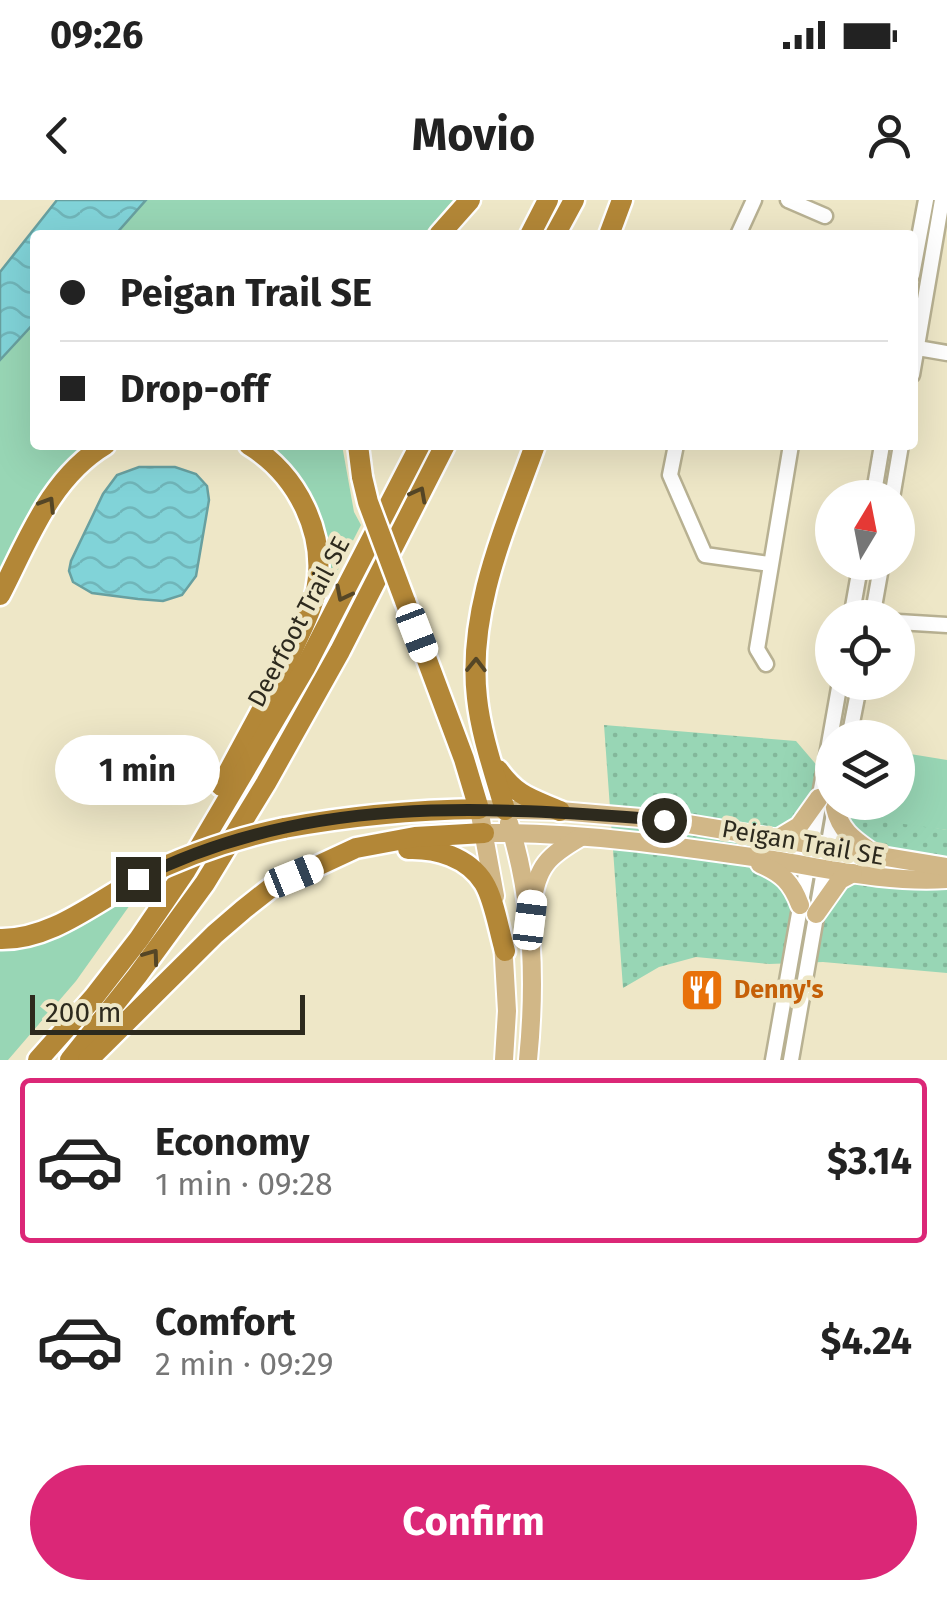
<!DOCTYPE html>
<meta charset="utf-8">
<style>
body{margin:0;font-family:"Fira Sans",sans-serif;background:#f2f2f2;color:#222;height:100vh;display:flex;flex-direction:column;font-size:38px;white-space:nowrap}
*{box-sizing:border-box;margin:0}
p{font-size:32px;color:#767676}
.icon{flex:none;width:55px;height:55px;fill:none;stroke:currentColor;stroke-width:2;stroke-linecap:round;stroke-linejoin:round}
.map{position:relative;height:860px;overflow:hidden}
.drawer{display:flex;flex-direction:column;background:#fff;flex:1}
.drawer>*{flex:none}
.hud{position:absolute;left:30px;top:30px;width:888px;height:220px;border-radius:10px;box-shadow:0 10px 40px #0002;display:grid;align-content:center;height:220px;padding:0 30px;background:#fff}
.needle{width:65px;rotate:10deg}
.fabs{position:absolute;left:815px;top:280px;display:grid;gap:20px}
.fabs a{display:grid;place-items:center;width:100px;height:100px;border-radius:50%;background:#fff;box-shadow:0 10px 40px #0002;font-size:50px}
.scale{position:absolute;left:30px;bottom:25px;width:275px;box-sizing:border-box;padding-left:10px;border:5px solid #2d2a1e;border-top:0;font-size:28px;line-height:35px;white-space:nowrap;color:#2d2a1e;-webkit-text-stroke:8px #eee7c7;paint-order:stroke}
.end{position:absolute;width:45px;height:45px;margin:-22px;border:12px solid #2d2a1e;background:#fff;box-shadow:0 0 0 5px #fff}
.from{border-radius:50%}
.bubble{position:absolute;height:70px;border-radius:35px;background:#fff;box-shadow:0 10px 40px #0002;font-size:32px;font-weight:700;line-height:70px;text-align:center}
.car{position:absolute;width:30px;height:60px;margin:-30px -15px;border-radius:12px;box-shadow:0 0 8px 2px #0007;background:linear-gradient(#fff 24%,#345 0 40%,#fff 0 76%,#345 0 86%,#fff 0)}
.hud b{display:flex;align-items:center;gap:35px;height:95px;font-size:38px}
.hud b+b{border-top:2px solid #e0e0e0}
.hud i{width:25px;height:25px;background:#222}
ul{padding:18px 0 0;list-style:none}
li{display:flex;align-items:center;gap:30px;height:165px;margin:0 20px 15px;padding:0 10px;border:5px solid transparent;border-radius:10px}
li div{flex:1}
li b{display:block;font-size:38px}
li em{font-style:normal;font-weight:700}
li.active{border-color:#db2777}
li>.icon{width:90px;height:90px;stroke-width:1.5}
.cta{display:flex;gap:20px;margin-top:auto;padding:20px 30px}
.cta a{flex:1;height:115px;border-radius:60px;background:#db2777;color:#fff;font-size:40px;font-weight:700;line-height:115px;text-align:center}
.status{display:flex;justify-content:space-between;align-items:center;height:70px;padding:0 50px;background:#fff;direction:ltr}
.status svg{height:28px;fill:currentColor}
header{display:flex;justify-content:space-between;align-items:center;height:130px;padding:0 30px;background:#fff;font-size:45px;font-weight:700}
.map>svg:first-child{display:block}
.grass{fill:url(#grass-dots)}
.park{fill:#98d6b5}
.water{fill:url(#water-waves);stroke:#68a0a0;stroke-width:2.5}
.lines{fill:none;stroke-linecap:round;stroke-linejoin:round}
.minor-casing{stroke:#b8b192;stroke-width:19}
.major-casing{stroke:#fff;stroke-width:22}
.highway-casing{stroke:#fff;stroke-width:25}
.minor{stroke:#fff;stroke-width:14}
.major{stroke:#d1b787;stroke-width:18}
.highway{stroke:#b38737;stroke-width:20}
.highway-bridge-casing{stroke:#fff;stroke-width:25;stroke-linecap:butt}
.highway-bridge{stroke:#b38737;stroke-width:20}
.oneway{stroke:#554626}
.route{stroke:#2d2a1e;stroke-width:12}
.labels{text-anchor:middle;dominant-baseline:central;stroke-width:9;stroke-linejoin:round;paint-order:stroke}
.street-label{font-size:25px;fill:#2d2a1e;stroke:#eee7c7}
.food-label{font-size:25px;font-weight:bold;fill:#c56008;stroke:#eee7c7;text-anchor:start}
</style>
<div class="status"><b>09:26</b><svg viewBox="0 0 49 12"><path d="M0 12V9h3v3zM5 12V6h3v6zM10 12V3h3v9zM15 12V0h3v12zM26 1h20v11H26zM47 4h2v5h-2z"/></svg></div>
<header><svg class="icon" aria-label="back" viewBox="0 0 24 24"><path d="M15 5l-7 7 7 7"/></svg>Movio<svg class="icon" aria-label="person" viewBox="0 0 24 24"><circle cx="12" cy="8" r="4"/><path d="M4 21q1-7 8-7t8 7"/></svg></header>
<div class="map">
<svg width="947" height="860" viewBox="0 0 947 860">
<defs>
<pattern id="grass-dots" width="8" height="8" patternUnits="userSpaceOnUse" patternTransform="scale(2.5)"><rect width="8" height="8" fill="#98d6b5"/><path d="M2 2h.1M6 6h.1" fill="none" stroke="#83b89b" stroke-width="1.8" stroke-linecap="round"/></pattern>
<pattern id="water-waves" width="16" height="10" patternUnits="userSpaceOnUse" patternTransform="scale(2.5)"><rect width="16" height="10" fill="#81d3d8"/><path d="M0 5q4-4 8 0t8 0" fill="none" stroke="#70b5b9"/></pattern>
</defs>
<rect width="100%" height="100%" fill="#eee7c7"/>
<!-- grass -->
<polygon class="grass" points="604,525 796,541 832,583 832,602 849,603 859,614 947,630 947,773 823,762 769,764 696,757 659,767 623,788"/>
<!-- park -->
<g class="park">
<polygon points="131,0 453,0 423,35 99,35"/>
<path d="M35 101V245H87C40 278 25 321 0 370V139Z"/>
<polygon points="263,245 342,245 354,312 361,325 324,397 311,302 295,270"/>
<polygon points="898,552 947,560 947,630 868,619 859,614 858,603 898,602"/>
<polygon points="142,688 76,781 8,860 0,860 0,748 44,743 92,718"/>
</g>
<!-- water -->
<g class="water">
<polygon points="57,0 146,0 115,35 35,35 35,122 0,160 0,72"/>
<polygon points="139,267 175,267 196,274 207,286 209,300 196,376 182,395 163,401 138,399 92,393 73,382 69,371 71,361 103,294 117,275"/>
</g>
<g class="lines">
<!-- minor casing -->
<g class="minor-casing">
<g id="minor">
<polyline points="788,0 825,16"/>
<polyline points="738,35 754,0"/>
<polyline points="912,75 926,0"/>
<polyline points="912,147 947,153"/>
<polyline points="912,175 942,0"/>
<polyline points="676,245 670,275 705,355 769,364"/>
<polyline points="873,298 882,245"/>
<polyline points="892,298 901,245"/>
<polyline points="851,418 861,362"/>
<polyline points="872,418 882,362"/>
<polyline points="898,422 947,425"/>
<polyline points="766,464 757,449 791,245"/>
<polyline points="849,538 860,482"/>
<polyline points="773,860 840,482"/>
<polyline points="791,860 835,608"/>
</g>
</g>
<!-- major casing -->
<g class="major-casing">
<g id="major">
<path d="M835 608C840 630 853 639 870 651"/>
<path d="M509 623C533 699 536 781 528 860"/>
<path d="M484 633C581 632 676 646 773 660 830 669 889 683 947 679"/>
<polyline points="779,638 799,626 819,598"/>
<path d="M760 664C782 673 792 683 800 705"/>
<polyline points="495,696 479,609 560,611 664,620 947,667"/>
<path d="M532 704C537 666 548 656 581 637"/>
<polyline points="816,714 840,680 853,673"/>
<polyline points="503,741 507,811 504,860"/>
</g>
</g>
<!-- highway casing -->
<g class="highway-casing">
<g id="highway">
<polyline points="439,35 470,0"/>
<polyline points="530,35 548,0"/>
<polyline points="555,35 574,0"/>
<polyline points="609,35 622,0"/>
<polyline points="358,245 362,277"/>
<path d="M0 395C28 341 50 278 105 245"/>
<path d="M498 570C518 597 530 598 560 611"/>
<path d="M221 586C245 540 271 495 293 449 301 430 312 411 316 391 327 334 298 275 249 245"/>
<path d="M505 610C495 574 481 536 477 498 467 410 506 326 535 245"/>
<path d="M284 628C349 616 413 610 479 609L464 559 405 401"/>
<path d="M408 649C436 648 468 657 484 683 494 699 499 731 505 751"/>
<path d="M0 739C51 740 95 702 138 679"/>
<polyline points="38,860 94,797 139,739 186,670 305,468 420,245"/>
<polyline points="70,860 137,776 205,683 266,583 340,451 445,245"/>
<polyline points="88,860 215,734 244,709 272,687 356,648 415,637 484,633"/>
</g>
</g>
<!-- minor -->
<use href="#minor" class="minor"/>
<!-- major -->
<use href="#major" class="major"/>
<!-- highway -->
<use href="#highway" class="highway"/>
<!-- highway-bridge casing -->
<g class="highway-bridge-casing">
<g id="highway-bridge">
<polyline points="362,277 368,302 405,401"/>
<path d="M138 679C185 655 232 639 284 628"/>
</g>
</g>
<!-- highway-bridge -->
<use href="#highway-bridge" class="highway-bridge"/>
</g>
<!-- one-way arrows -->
<defs><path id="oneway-chevron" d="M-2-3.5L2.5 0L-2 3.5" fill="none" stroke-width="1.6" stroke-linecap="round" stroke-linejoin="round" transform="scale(2.5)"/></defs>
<g class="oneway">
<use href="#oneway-chevron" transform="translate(419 294) rotate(-62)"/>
<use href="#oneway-chevron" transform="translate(48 304) rotate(-58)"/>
<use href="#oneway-chevron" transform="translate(343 394) rotate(117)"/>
<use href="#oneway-chevron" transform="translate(476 465) rotate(-89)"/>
<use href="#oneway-chevron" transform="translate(152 756) rotate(-54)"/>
</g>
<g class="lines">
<!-- route -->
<path class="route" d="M138 679C305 594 483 606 664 620"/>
</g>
<!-- icons -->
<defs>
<g id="restaurant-square" transform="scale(2.25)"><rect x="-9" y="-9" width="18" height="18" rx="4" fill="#e8710a" stroke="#eee7c7"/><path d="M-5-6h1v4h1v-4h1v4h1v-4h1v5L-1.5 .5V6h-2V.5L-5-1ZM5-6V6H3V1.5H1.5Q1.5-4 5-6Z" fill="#fff"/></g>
</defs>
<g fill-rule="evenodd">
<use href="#restaurant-square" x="702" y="790"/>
</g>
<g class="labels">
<!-- street labels -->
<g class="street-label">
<text transform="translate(299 422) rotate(-62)">Deerfoot Trail SE</text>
<text transform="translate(803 643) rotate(10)">Peigan Trail SE</text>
</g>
<!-- food labels -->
<g class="food-label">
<text x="734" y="790">Denny's</text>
</g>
</g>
</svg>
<div class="fabs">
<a><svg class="needle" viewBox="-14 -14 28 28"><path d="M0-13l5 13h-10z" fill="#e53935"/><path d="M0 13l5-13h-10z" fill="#767676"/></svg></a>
<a><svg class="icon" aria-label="locate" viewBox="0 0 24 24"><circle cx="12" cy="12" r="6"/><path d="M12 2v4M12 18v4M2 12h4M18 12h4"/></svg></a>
<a><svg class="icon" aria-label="layers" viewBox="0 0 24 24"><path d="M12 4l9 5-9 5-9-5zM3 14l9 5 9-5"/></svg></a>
</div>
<div class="scale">200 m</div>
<i class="end from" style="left:664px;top:620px"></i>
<i class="end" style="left:138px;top:679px"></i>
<div class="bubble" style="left:55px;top:535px;width:165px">1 min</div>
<i class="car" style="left:417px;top:433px;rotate:159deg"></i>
<i class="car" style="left:294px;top:676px;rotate:68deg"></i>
<i class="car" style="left:530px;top:720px;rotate:7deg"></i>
<div class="hud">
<b><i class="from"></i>Peigan Trail SE</b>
<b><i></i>Drop-off</b>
</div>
</div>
<section class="drawer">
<ul>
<li class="active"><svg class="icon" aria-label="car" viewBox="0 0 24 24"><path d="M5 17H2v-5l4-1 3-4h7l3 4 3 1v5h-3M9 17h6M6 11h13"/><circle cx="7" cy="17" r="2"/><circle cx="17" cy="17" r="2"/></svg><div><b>Economy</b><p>1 min · 09:28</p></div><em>$3.14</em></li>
<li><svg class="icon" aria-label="car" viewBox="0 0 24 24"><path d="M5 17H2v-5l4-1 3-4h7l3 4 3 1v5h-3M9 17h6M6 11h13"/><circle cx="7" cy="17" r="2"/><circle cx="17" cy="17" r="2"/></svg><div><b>Comfort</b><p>2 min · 09:29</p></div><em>$4.24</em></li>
</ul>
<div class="cta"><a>Confirm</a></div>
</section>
